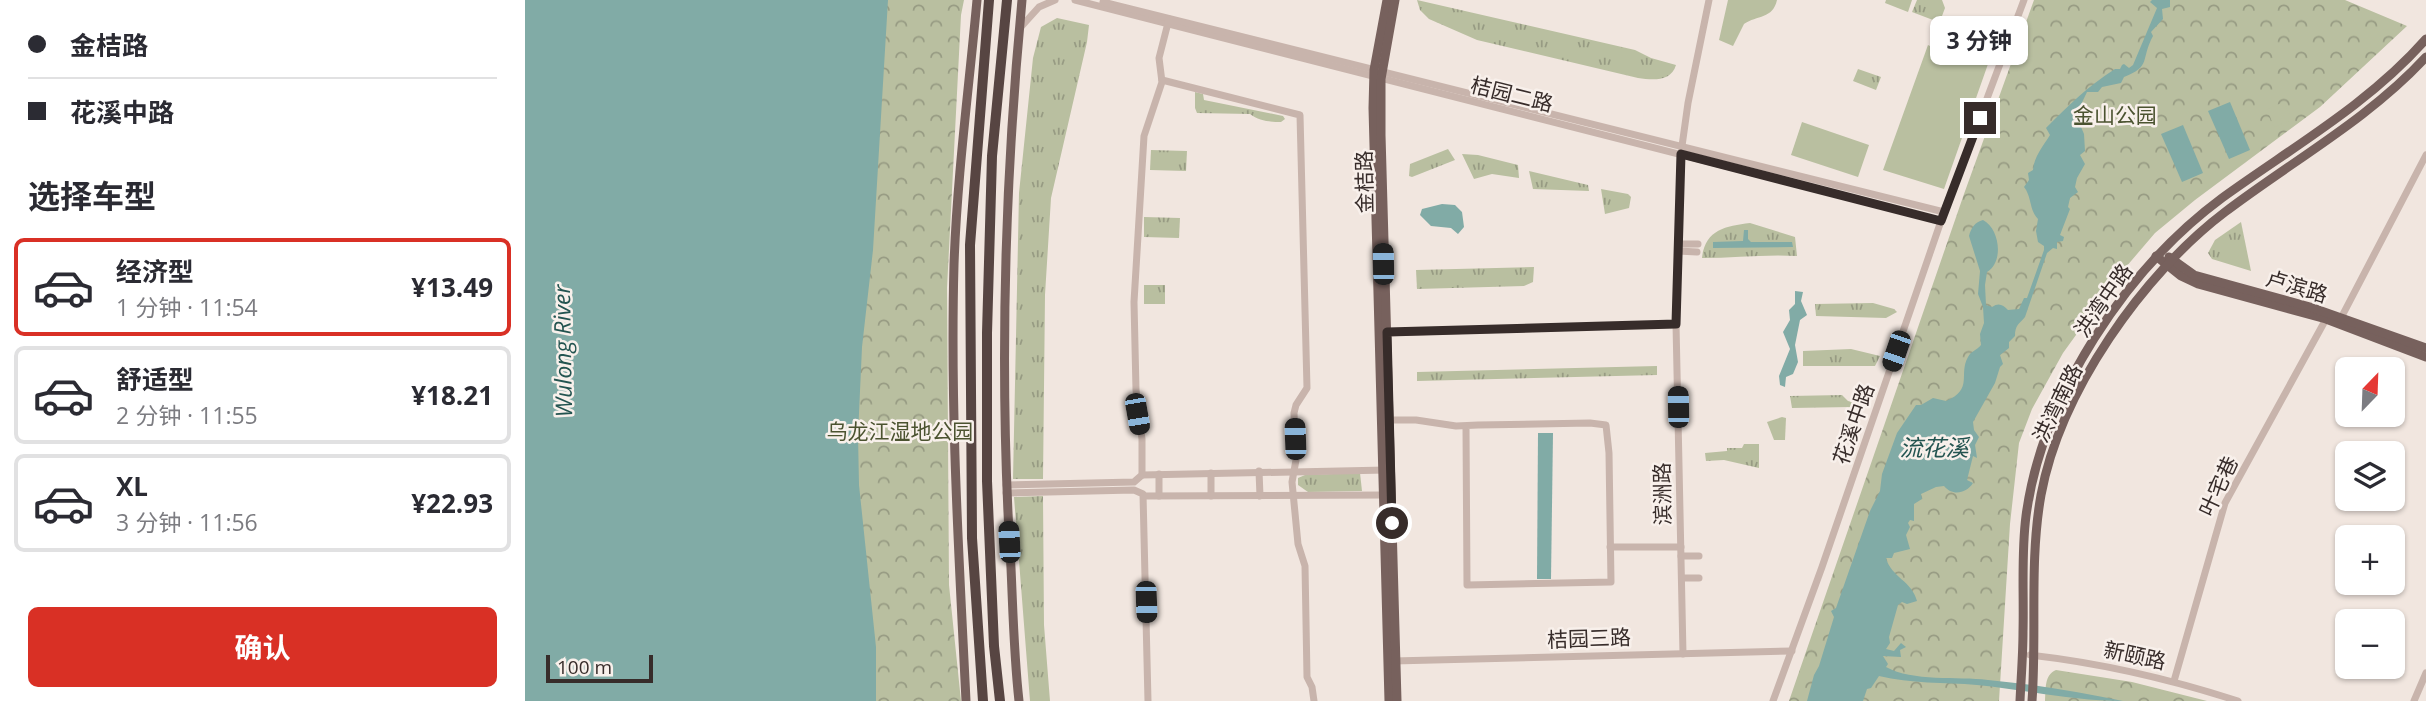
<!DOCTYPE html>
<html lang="zh">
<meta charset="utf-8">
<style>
body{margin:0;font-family:"Open Sans","Noto Sans SC",sans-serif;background:#f7f7f7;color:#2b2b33;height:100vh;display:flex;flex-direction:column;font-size:26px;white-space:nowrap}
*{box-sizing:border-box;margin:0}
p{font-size:23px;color:#7c7c81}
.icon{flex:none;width:38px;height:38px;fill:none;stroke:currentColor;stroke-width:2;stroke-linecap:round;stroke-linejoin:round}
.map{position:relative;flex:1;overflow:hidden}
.sheet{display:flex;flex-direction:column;background:#fff;width:525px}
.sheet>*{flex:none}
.banner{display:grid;align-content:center;height:154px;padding:0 28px;background:#fff}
.needle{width:46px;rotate:23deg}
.fabs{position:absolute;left:1810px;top:357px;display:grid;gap:14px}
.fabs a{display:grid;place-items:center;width:70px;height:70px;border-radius:10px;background:#fff;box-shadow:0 2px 5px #0004;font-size:35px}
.scale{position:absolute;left:21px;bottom:18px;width:107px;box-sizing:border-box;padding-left:7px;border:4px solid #372c2a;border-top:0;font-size:19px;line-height:24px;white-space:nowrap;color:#372c2a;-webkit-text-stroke:5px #f8f0eb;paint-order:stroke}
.end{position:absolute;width:32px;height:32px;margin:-16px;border:9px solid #372c2a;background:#fff;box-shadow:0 0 0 4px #fff}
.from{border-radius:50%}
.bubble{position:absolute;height:49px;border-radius:10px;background:#fff;box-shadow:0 2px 5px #0004;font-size:23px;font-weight:700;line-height:49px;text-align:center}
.car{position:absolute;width:21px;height:42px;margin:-21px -10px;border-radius:9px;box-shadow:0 0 5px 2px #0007;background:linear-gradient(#222 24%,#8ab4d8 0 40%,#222 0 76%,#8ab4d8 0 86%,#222 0)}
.banner b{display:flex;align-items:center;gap:24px;height:66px;font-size:26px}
.banner b+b{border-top:2px solid #e1e1e2}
.banner i{width:18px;height:18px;background:#2b2b33}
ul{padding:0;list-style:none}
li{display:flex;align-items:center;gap:21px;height:98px;margin:0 14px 10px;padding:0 14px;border:4px solid #e1e1e2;border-radius:10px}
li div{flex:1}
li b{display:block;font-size:26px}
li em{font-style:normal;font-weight:700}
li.active{border-color:#d93025}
li>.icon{width:63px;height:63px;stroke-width:1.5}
h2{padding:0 28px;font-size:32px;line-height:84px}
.button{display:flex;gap:14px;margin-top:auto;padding:14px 28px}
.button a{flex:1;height:80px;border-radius:10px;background:#d93025;color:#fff;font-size:28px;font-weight:700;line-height:80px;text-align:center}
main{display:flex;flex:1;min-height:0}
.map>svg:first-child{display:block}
.grass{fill:url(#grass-tufts)}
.park{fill:url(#park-crowns)}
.garden{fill:#b9bfa0}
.water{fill:#81aba6}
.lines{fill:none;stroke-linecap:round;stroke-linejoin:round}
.minor{stroke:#c8b4ac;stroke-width:7}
.major{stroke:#77615d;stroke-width:9}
.highway{stroke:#574542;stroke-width:10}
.route{stroke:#372c2a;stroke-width:9}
.labels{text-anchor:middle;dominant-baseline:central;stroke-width:5;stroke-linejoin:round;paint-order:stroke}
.street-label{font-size:21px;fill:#372c2a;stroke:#f8f0eb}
.park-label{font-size:21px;fill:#4b5330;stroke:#f8f0eb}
.water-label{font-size:23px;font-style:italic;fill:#235450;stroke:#f8f0eb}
</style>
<main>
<section class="sheet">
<div class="banner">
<b><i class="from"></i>金桔路</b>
<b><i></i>花溪中路</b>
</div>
<h2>选择车型</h2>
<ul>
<li class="active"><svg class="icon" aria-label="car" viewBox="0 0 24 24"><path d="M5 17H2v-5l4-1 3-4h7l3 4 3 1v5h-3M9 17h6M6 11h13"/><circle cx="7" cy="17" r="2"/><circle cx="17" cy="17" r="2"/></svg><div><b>经济型</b><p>1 分钟 · 11:54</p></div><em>¥13.49</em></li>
<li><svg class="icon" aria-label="car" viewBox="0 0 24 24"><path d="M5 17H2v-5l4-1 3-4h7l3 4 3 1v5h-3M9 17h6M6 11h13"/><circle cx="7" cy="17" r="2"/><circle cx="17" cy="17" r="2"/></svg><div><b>舒适型</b><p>2 分钟 · 11:55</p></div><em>¥18.21</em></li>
<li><svg class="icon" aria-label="car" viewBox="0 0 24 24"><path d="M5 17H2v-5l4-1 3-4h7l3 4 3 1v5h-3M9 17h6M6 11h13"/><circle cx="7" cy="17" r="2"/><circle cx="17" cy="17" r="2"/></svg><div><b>XL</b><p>3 分钟 · 11:56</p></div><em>¥22.93</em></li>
</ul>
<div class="button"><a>确认</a></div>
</section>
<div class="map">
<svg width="1901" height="701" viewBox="0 0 1901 701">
<defs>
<pattern id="grass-tufts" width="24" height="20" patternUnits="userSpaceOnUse" patternTransform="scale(1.75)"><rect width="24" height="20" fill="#b9bfa0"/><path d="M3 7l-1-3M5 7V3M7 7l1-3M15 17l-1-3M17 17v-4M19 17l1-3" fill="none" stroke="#979b83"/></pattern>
<pattern id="park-crowns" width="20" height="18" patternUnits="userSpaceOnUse" patternTransform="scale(1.75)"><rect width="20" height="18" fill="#b9bfa0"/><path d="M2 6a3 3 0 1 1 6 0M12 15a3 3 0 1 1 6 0" fill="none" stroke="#979b83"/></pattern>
</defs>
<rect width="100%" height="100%" fill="#f1e6df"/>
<!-- grass -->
<g class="grass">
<path d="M892 0 1110 50 1126 58 1151 65C1146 82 1128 80 1113 78L952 40 904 19 895 10Z"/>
<polygon points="1361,0 1387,0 1383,12 1360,3"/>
<polygon points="1392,0 1417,0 1420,8 1417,16 1408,20 1387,12"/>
<polygon points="532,18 564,25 562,42 526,198 520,295 518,479 488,479 494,193 508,58 516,27"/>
<polygon points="1333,69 1356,77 1351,90 1328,81"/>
<path d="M670 92 678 94 679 100 758 116 760 119 756 122C745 122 734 121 725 114L672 113 670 108Z"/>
<polygon points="923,149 930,160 887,177 884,176 885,164"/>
<polygon points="626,150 662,151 661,171 625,170"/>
<polygon points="937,154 953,155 993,165 994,178 967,174 949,179"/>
<polygon points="1004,171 1063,185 1064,191 1008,189"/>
<polygon points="1076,189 1103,194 1106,197 1104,208 1080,214"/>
<polygon points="619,217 655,218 654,238 619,237"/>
<polygon points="1716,222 1726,271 1687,259 1683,253 1690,240"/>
<path d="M1225 223 1270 237 1272 256C1240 254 1209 258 1177 258 1180 230 1200 226 1225 223Z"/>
<polygon points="1009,267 1008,282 999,286 892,289 891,270"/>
<rect x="619" y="285" width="21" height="19"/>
<polygon points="1348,303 1369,309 1372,312 1361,318 1291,316 1290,304"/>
<polygon points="1326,349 1355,356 1350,366 1278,366 1278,351"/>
<polygon points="1132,366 1132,375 892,381 892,372"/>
<polygon points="1317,395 1323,401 1338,405 1337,409 1326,407 1267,408 1265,396"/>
<polygon points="1257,417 1261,418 1260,440 1249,440 1242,422"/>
<polygon points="1219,444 1234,444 1234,468 1199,460 1181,461 1180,453 1202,451 1202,448 1217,448"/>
<polygon points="835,473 837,491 783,492 773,485 773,478 780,475"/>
<polygon points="518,496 519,625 525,701 505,701 489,497"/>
</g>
<!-- park -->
<g class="park">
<polygon points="356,0 439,0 436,15 422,288 424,585 436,701 344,701 328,431"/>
<polygon points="1509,0 1820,0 1882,26 1795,107 1670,200 1630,233 1595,274 1538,353 1507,409 1494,443 1485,524 1474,701 1264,701 1439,194"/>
<path d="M1531 670 1607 682 1682 701H1520C1521 689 1519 675 1531 670Z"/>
</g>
<!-- garden -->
<g class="garden">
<path d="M1203 0H1252C1248 19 1232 15 1219 24L1208 46 1194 40Z"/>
<polygon points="1428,38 1446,42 1461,56 1465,46 1469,47 1419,189 1358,170 1403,45 1407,47 1418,40"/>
<polygon points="1759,102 1767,120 1749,127 1742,109"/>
<polygon points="1277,122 1344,145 1333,177 1266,155"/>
</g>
<!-- water -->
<g class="water">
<polygon points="0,0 363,0 348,250 337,347 333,435 334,485 351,647 351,701 0,701"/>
<path d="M1627 0H1645V7L1637 9 1638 19 1626 32 1628 36C1615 60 1627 66 1599 77L1596 83 1577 87 1573 92H1562L1551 115 1559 134 1560 151 1555 155 1560 164 1552 178 1550 187 1553 192 1545 198 1543 207 1545 209 1535 235 1539 237 1538 241 1532 242V249L1528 248 1522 253 1500 317C1494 324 1490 325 1490 336L1484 342V348L1475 355 1478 364 1475 367 1470 383 1448 422 1449 430 1454 437 1450 445 1452 458 1448 456 1442 480 1448 483C1441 494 1427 496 1419 486L1411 487 1396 494 1397 499 1389 504V521L1385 520 1383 523 1385 527 1381 535 1385 549 1369 553 1367 558H1361C1366 577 1387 581 1392 601L1382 604 1377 602 1373 605 1364 637 1365 643 1361 649 1369 651 1376 643 1381 647 1375 650 1376 657 1358 656 1363 664 1361 667C1388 682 1432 676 1463 680 1508 684 1553 692 1598 701 1549 701 1501 690 1452 685 1419 682 1386 684 1354 676L1346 688 1342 689 1338 701H1282L1289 675 1294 666 1309 617 1306 611 1311 608 1345 511 1355 491 1357 474 1372 433 1391 405H1396L1408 398 1421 401C1449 389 1433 375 1443 357 1446 351 1452 350 1456 345L1455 334 1459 323 1458 307 1453 294 1455 271 1444 236C1446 228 1450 222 1458 220 1475 229 1479 262 1462 272L1460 285 1461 305 1467 307C1474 302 1478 305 1483 310L1494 309 1499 298H1502L1519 250V246L1513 242 1511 231 1513 219C1504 210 1507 197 1499 187L1504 180 1503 173 1508 170C1509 157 1518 146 1525 135L1521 128C1544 105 1563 86 1590 69H1595L1597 65 1599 64 1604 68 1608 65 1632 8 1625 2Z"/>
<polygon points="1705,102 1725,150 1704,159 1683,111"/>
<polygon points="1658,125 1678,173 1657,182 1636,134"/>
<polygon points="917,204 930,205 937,212 939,227 933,234 926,228 906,226 895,215 897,209"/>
<polygon points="1219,230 1223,230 1223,239 1226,242 1267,242 1268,247 1188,248 1188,242 1218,241"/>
<polygon points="1270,291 1278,292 1276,301 1282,315 1275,320 1270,345 1273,362 1268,374 1261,377 1260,387 1255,385 1254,376 1265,349 1258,332 1265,320 1264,310 1270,304"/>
<polygon points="1013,433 1028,433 1026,579 1012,579"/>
</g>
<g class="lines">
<!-- minor -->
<g class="minor">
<polyline points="550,0 1416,221"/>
<polyline points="578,2 1419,212"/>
<polyline points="495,28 514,7 530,0"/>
<polyline points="637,80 775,115 782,388 771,405 769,413 771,460 767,482 773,544 780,566 782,677 787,687 789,701"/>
<polyline points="1153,244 1173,244"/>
<polyline points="1153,251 1172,252"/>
<polyline points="1816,318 1901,155"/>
<polyline points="858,333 1151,324"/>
<polyline points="860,420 891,420 931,426 953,425 1065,423 1081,425 1084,453 1086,582 942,585 941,427"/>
<polyline points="734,471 735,496"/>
<polyline points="686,473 686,496"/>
<polyline points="634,474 634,496"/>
<polyline points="617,475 861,470"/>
<polyline points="481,485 609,482 617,475 617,439 611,390 609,302 619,136 637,82 634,58 644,19"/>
<polyline points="481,493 609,490 618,494 623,701"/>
<polyline points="619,496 862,495"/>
<polyline points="1085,547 1156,547"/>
<polyline points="1156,556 1174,556"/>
<polyline points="1157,578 1174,578"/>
<polyline points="1158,654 1151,324 1155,189 1157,146 1163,103 1184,0"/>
<path d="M1505 655C1576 663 1645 679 1713 701"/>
<polyline points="868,661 1267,651"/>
<polyline points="1649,681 1700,503 1801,319"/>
<polyline points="1248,701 1297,567 1416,221 1499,0"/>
<polyline points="1889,701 1901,673"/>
</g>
<!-- major -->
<g class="major">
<polyline points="862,0 849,70 848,108 864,701"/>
<polyline points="870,0 856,79 856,135 872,701"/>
<polyline points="1631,256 1656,276 1673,284 1801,319 1901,357"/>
<polyline points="1644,257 1669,275 1785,307 1901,348"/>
<path d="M441 701C434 556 425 410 429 265 432 176 444 88 452 0"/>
<path d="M494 701C489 657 488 612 486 568 474 378 479 190 497 0"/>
<path d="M1495 701C1496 678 1498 655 1498 632 1499 594 1496 554 1501 516 1517 396 1601 269 1697 198 1766 148 1844 104 1901 39"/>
<path d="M1507 701C1512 633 1504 562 1516 495 1535 392 1618 274 1700 212 1767 161 1844 119 1901 57"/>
</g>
<!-- highway -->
<g class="highway">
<polyline points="458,701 447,538 445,245 464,0"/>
<polyline points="475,701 469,646 462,481 462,333 467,156 482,0"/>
</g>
</g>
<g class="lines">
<!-- route -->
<polyline class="route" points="867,523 862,332 1151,324 1156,154 1416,221 1455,118"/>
</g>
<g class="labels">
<!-- street labels -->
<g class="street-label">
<text transform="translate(987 94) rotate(14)">桔园二路</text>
<text transform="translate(839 182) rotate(-91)">金桔路</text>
<text transform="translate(1772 286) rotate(17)">卢滨路</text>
<text transform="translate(1578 300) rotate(-55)">洪湾中路</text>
<text transform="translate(1532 403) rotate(-64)">洪湾南路</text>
<text transform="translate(1328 424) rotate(-71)">花溪中路</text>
<text transform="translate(1693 486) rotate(-65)">叶宅巷</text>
<text transform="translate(1137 494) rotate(-91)">滨洲路</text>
<text transform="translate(1064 638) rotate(-2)">桔园三路</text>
<text transform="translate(1610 655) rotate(12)">新颐路</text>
</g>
<!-- park labels -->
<g class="park-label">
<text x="1590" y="115">金山公园</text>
<text x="375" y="431">乌龙江湿地公园</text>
</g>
<!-- water labels -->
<g class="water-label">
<text transform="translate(37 351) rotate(-91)">Wulong River</text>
<text x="1409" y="447">流花溪</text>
</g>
</g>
</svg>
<div class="fabs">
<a><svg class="needle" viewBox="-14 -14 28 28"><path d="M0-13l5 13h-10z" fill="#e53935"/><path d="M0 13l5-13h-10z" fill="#7c7c81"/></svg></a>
<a><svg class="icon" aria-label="layers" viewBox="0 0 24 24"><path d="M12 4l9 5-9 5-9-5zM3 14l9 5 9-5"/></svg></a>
<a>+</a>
<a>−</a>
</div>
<div class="scale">100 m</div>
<i class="end from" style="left:867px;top:523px"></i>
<i class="end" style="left:1455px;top:118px"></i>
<div class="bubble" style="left:1405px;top:16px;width:98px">3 分钟</div>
<i class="car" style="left:858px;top:264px;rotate:359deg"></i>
<i class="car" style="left:1371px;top:351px;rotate:199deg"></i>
<i class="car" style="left:1153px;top:407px;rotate:359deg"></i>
<i class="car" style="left:612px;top:414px;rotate:170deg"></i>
<i class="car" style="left:770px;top:439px;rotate:358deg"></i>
<i class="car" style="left:484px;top:542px;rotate:357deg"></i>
<i class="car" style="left:621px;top:602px;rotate:178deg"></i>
</div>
</main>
